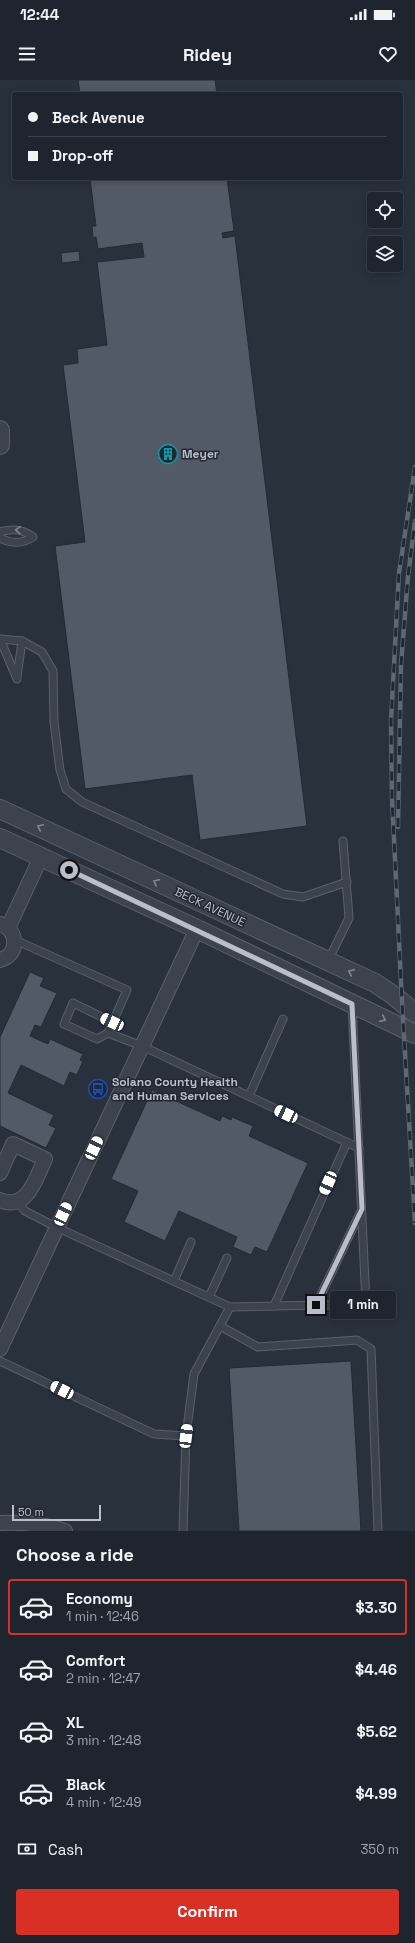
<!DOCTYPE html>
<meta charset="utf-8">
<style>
body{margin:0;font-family:"Space Grotesk",sans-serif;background:#272d36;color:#f1f3f6;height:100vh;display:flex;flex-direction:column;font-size:15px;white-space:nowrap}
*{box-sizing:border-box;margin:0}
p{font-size:13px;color:#a1a5aa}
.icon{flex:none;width:22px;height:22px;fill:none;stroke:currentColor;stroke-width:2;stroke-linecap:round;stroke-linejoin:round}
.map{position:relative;height:1451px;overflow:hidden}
.side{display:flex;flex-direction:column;background:#1f252e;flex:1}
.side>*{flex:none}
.guide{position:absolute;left:12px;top:12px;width:391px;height:88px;border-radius:4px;box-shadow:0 2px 10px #0003,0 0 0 1px #3c424a;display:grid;align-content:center;height:88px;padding:0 16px;background:#1f252e}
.tools{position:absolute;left:367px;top:112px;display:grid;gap:8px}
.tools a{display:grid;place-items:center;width:36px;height:36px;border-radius:4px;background:#1f252e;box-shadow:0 2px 10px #0003,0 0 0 1px #3c424a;font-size:20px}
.scale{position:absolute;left:12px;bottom:10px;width:89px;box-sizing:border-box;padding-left:4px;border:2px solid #b9bec8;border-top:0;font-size:11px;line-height:14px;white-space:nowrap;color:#b9bec8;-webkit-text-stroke:3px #212833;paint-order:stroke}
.end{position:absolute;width:18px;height:18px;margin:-9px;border:5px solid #b9bec8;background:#111;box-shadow:0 0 0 2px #111}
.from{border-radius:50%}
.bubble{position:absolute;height:28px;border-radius:4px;background:#1f252e;box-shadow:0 2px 10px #0003,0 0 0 1px #3c424a;font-size:13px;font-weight:800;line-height:28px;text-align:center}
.car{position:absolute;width:12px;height:24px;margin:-12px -6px;border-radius:5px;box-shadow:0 0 3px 1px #0007;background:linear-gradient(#fff 24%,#345 0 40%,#fff 0 76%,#345 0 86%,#fff 0)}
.guide b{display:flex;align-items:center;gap:14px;height:38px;font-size:15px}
.guide b+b{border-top:1px solid #3c424a}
.guide i{width:10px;height:10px;background:#f1f3f6}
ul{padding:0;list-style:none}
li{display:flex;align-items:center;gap:12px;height:56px;margin:0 8px 6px;padding:0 8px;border:2px solid transparent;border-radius:4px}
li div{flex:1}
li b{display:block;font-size:15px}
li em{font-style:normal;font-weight:800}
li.current{border-color:#d93025}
li>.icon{width:36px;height:36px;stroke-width:1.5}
h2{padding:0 16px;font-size:18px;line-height:48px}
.pay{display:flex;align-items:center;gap:10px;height:44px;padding:0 16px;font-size:15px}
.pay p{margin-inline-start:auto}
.primary-button{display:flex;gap:8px;margin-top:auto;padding:8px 16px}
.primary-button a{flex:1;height:46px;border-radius:4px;background:#d93025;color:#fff;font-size:16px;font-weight:800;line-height:46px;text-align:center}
.status{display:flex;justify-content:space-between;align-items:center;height:28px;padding:0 20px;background:#1f252e;direction:ltr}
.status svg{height:11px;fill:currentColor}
header{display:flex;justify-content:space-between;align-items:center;height:52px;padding:0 16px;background:#1f252e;font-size:18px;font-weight:800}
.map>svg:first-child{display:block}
.building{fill:#525a67;stroke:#232a35}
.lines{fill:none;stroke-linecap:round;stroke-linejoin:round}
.service-casing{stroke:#5a616b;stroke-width:9}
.minor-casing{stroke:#5a616b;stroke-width:16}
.tertiary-casing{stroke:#5a616b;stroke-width:20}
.service{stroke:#3c434d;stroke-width:7}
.minor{stroke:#3c434d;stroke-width:14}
.tertiary{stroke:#3c434d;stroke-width:18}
.rail-casing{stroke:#5f6774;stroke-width:4.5}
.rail{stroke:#212833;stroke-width:3;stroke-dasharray:9;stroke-linecap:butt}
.oneway{stroke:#818791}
.route{stroke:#b9bec8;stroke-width:5}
.labels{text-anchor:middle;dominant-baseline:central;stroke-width:3;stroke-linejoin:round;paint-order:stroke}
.poi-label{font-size:12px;font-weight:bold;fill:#b9bec8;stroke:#212833;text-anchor:start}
.street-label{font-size:12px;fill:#b9bec8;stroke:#212833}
</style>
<div class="status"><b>12:44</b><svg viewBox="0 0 49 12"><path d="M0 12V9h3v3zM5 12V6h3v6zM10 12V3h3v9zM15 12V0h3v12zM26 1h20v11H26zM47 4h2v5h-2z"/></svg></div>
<header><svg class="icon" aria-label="menu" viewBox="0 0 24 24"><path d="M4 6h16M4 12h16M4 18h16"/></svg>Ridey<svg class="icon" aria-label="heart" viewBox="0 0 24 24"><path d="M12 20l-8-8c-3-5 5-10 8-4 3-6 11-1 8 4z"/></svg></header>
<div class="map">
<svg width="415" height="1451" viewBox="0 0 415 1451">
<rect width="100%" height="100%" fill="#29313d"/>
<!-- building -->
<g class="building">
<polygon points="78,0 215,0 217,14 80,14"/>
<polygon points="90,98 227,98 234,151 222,153 223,158 235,156 307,746 200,760 192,695 85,709 55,466 85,462 63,285 78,283 77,269 107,265 97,182 144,177 142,163 98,169 96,157 93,158 92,146 96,146"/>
<polygon points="79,171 80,181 62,183 61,173"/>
<polygon points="30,892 44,898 40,906 57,913 41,947 35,945 30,956 48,964 50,959 83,974 80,980 83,981 77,995 70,992 64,1006 21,985 8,1013 54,1035 49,1045 56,1048 46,1068 0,1046 0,957"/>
<polygon points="152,1010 220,1041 222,1036 231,1040 232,1037 253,1046 249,1056 308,1083 267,1172 255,1167 251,1175 233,1167 237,1157 179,1131 165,1161 124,1142 138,1111 111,1099"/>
<polygon points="351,1281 361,1451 239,1451 229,1288"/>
</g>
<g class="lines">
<!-- service casing -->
<g class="service-casing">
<g id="service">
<path d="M0 452C13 448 23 449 33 457 22 464 12 464 0 458"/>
<polyline points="0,559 22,561 42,572 53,591 54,642 60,690 66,709 82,722 283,814 303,817 347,802"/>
<polyline points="0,559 17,599"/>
<polyline points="17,597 22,561"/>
<polyline points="15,860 127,910 108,953 142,966 359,1068"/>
<polyline points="328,881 349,838 343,761"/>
<polyline points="108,953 97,959 64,944 73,923 112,942"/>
<polyline points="249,1016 283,939"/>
<polyline points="18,1122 25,1131 56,1147 230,1227 366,1224 352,924"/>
<polyline points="174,1201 191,1162"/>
<polyline points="209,1217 227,1178"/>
<polyline points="316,1225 361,1131"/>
<polyline points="274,1226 347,1062"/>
<polyline points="220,1246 258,1267 357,1260 371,1269 378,1451"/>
<polyline points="0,1281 154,1354 186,1356 194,1294 230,1227"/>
<polyline points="183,1451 186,1356"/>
</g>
</g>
<!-- minor casing -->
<g class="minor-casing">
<g id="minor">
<polyline points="8,848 41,777"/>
<path d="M0 880C19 875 19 850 0 844"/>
<path d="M0 1093 13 1064 45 1079C36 1098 27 1132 0 1120"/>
<polyline points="0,1269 197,849"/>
<path d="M0 1443C22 1442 44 1444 65 1451"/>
</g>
</g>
<!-- tertiary casing -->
<g class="tertiary-casing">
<g id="tertiary">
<polyline points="0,350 0,365"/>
<polyline points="0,729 375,903 393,915 415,933"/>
<polyline points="0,758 197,849 415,954"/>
</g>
</g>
<!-- service -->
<use href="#service" class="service"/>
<!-- minor -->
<use href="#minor" class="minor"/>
<!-- tertiary -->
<use href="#tertiary" class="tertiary"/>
<!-- rail casing -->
<g class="rail-casing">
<g id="rail">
<polyline points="415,387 399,493 391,641 392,718 402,922 415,1143"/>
<polyline points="398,747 401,585 408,496 415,441"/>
</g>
</g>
<!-- rail -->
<use href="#rail" class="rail"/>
</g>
<!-- one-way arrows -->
<defs><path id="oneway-chevron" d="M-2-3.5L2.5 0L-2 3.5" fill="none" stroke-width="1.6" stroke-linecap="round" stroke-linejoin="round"/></defs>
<g class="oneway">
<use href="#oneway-chevron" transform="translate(18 450) rotate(-176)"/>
<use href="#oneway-chevron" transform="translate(40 747) rotate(-155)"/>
<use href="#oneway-chevron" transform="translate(156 802) rotate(-155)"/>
<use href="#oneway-chevron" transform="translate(351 892) rotate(-155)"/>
<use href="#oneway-chevron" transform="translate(383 939) rotate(26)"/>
</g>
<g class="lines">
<!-- route -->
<polyline class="route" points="69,790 352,924 362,1129 316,1225"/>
</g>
<!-- icons -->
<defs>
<g id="building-ring" transform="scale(1)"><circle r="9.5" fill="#212833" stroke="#0f9aa8" stroke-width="1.5"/><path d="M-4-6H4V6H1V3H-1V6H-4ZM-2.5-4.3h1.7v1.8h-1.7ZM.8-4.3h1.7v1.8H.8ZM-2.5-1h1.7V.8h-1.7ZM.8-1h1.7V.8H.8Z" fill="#0f9aa8"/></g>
<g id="bus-ring" transform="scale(1)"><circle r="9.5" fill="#212833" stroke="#1a4fb4" stroke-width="1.5"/><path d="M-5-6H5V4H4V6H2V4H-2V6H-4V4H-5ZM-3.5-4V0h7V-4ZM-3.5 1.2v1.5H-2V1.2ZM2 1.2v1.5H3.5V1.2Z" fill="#1a4fb4"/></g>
</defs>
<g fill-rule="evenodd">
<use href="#building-ring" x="168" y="374"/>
<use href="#bus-ring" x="98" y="1009"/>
</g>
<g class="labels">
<!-- poi labels -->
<g class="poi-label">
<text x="182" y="374">Meyer</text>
<text x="112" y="1002">Solano County Health<tspan x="112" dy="14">and Human Services</tspan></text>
</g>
<!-- street labels -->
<g class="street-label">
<text transform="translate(210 827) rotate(25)">BECK AVENUE</text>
</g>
</g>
</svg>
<div class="tools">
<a><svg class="icon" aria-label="locate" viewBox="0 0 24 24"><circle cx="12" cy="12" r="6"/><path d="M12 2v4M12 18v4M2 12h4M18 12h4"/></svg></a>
<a><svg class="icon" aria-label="layers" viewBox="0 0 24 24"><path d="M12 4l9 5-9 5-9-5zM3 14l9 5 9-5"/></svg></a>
</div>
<div class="scale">50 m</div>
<i class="end from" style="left:69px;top:790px"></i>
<i class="end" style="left:316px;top:1225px"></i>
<div class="bubble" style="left:330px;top:1211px;width:66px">1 min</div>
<i class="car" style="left:112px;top:942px;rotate:295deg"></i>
<i class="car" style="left:286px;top:1034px;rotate:295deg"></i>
<i class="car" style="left:94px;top:1068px;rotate:25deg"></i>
<i class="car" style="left:328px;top:1103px;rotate:204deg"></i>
<i class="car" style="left:63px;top:1134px;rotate:25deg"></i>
<i class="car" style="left:62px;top:1310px;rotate:296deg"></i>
<i class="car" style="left:186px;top:1356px;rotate:7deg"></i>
<div class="guide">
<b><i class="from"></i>Beck Avenue</b>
<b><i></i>Drop-off</b>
</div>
</div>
<section class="side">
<h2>Choose a ride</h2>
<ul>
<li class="current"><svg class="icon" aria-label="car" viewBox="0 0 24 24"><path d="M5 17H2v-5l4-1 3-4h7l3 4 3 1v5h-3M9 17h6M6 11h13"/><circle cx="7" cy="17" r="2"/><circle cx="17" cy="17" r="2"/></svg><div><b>Economy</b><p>1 min · 12:46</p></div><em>$3.30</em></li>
<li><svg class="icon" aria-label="car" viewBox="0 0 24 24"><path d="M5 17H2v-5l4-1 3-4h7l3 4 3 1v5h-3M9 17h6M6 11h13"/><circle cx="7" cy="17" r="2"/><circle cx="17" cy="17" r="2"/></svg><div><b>Comfort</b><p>2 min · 12:47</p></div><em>$4.46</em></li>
<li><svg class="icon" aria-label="car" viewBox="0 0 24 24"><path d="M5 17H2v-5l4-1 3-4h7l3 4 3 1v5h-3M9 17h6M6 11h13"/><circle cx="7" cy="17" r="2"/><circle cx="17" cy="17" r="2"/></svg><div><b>XL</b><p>3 min · 12:48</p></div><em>$5.62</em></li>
<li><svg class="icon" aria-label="car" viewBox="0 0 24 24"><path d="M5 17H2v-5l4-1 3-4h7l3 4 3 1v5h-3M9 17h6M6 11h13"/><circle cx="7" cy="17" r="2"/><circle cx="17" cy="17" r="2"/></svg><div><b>Black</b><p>4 min · 12:49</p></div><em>$4.99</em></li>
</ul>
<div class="pay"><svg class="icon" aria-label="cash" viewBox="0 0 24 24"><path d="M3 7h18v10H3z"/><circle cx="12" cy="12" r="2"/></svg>Cash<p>350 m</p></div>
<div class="primary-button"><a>Confirm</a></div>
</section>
